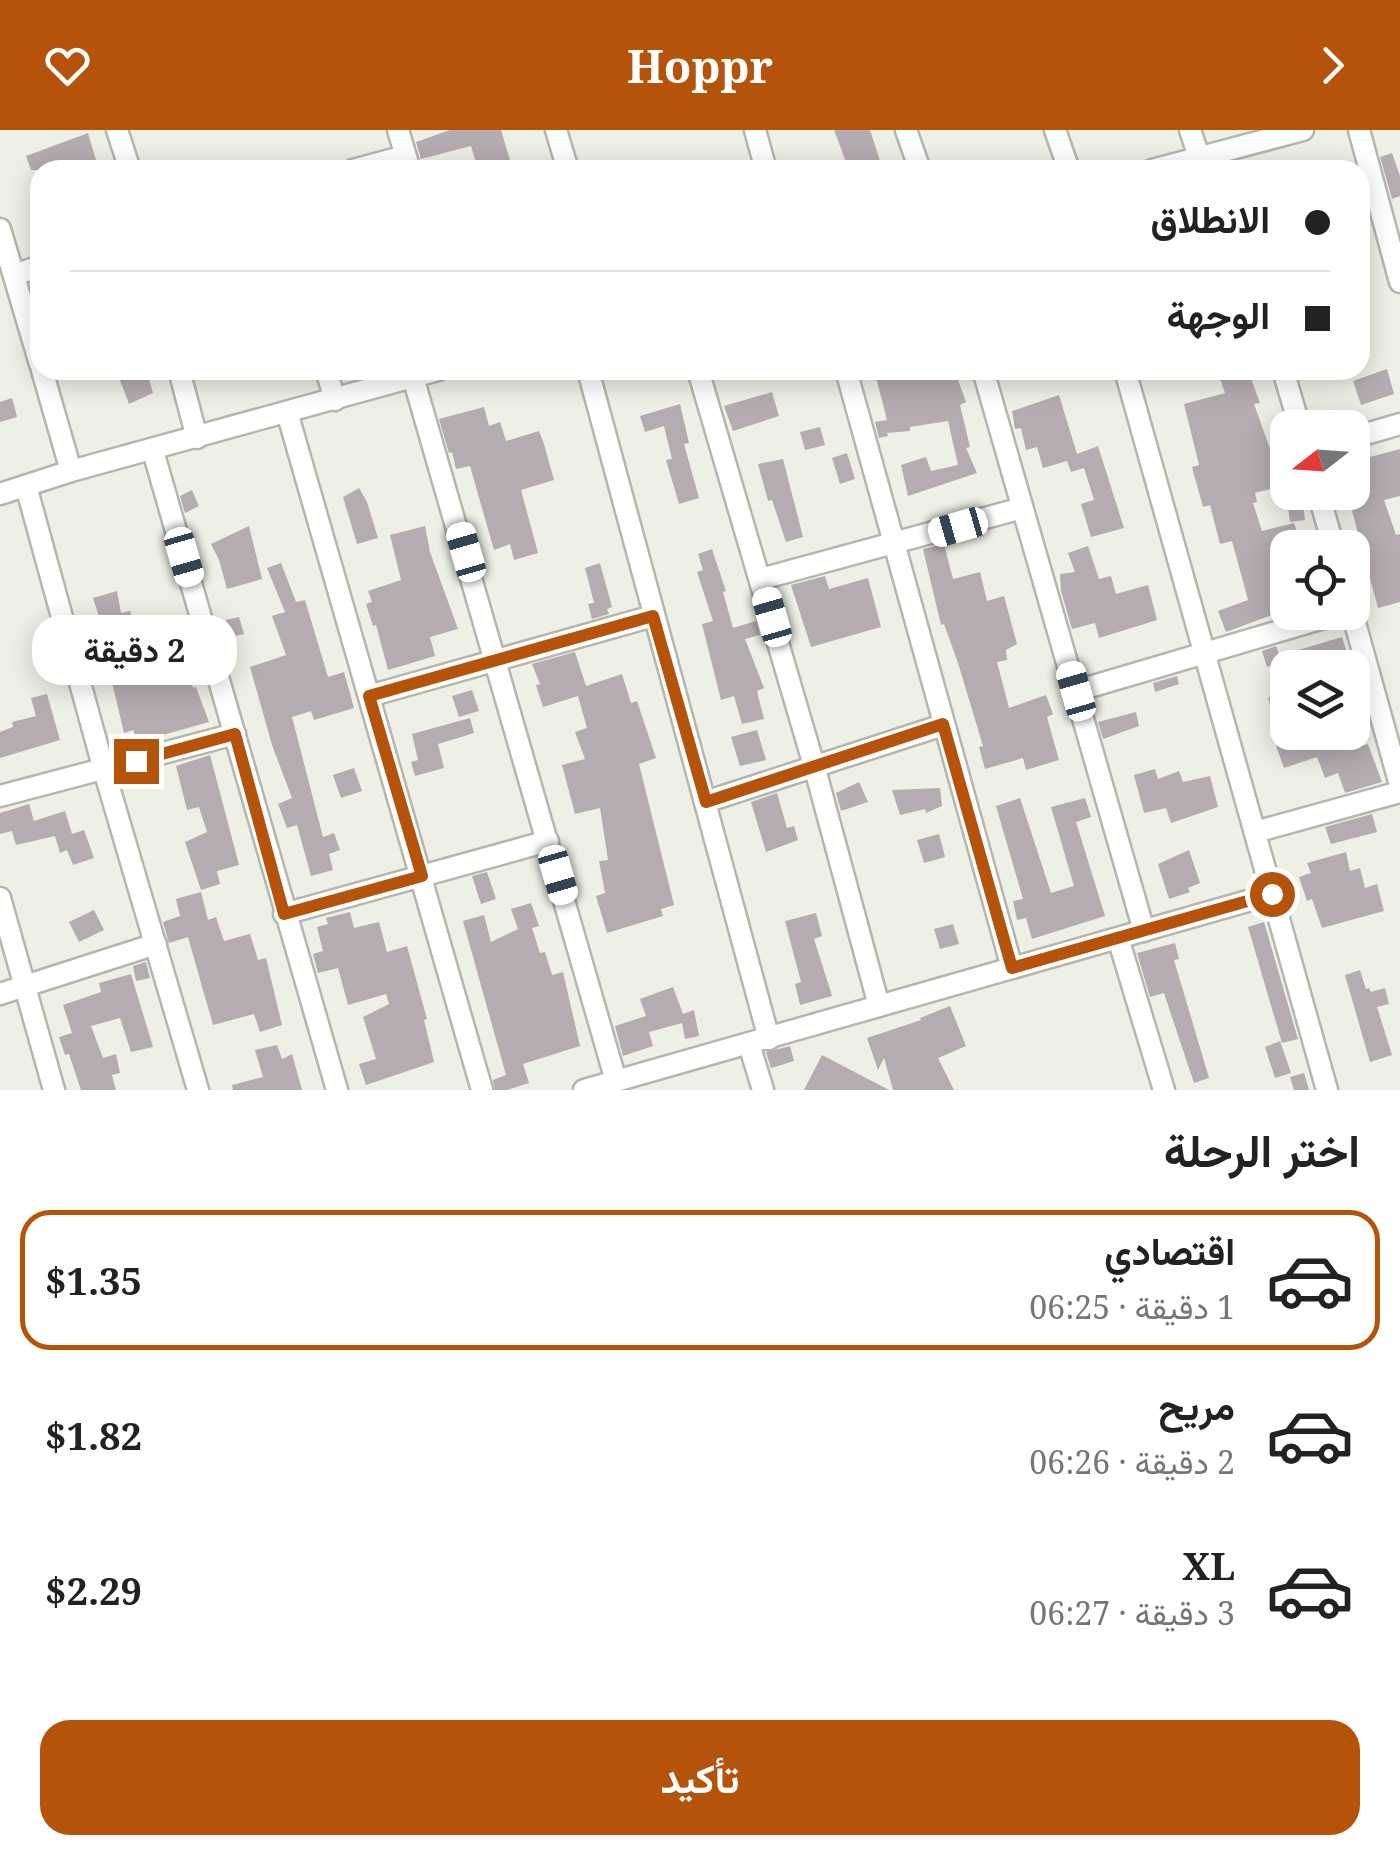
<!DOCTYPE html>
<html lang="ar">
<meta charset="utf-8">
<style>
body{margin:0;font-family:"Noto Serif",Vazirmatn,serif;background:#f2f2f2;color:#222;direction:rtl;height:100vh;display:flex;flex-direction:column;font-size:38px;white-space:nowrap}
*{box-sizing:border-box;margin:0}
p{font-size:32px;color:#767676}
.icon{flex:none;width:55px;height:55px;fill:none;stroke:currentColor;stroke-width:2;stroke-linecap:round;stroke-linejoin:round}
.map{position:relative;height:960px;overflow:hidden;direction:ltr}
.side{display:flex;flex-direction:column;background:#fff;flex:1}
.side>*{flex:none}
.hud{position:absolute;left:30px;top:30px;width:1340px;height:220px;border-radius:30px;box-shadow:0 5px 25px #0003;direction:rtl;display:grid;align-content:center;height:220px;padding:0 40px;background:#fff}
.needle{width:65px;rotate:253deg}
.buttons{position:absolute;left:1270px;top:280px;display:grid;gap:20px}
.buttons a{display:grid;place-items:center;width:100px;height:100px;border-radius:20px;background:#fff;box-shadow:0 5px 25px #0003;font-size:50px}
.end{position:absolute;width:45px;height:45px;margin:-22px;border:12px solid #b45309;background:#fff;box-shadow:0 0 0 5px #fff}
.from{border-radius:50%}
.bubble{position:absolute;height:70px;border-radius:30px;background:#fff;box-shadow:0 5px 25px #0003;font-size:32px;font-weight:700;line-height:70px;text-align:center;direction:rtl}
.car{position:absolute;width:30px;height:60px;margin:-30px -15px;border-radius:12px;box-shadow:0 0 8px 2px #0007;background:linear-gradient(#fff 24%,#345 0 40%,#fff 0 76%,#345 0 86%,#fff 0)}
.hud b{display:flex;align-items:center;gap:35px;height:95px;font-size:38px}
.hud b+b{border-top:2px solid #e0e0e0}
.hud i{width:25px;height:25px;background:#222}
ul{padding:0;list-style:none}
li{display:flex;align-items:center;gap:30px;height:140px;margin:0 20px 15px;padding:0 20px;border:5px solid transparent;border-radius:30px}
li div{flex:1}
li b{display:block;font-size:38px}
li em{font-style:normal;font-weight:700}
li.active{border-color:#b45309}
li>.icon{width:90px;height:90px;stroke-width:1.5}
h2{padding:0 40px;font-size:45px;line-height:120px}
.primary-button{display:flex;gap:20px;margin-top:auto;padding:20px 40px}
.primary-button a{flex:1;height:115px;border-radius:30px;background:#b45309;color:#fff;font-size:40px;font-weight:700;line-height:115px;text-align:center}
header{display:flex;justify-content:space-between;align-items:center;height:130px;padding:0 40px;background:#b45309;color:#fff;font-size:45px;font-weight:700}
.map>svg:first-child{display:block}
.building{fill:#b5acb1}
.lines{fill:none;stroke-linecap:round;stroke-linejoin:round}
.minor-casing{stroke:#b5b7ae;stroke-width:25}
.minor{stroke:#fff;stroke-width:20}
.route{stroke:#b45309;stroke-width:12}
</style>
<header><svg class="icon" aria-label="forward" viewBox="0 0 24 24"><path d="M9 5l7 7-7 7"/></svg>Hoppr<svg class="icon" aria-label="heart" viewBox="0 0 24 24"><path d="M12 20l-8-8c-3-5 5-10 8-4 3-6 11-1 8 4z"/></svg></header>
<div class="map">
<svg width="1400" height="960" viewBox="0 0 1400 960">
<rect width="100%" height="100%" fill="#eef0e6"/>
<!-- building -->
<g class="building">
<polygon points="450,0 501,0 513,40 478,40 471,16 421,29 416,12"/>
<polygon points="834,0 870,0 883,40 849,40"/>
<polygon points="88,3 99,40 31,40 26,26"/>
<polygon points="1392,23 1400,46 1400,66 1392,69 1380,27"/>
<polygon points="1387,239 1394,264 1361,275 1353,251"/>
<polygon points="116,240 138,240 139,244 147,242 153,263 129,274"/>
<polygon points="874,240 946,240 947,247 956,244 966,272 960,275 970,317 966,318 977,343 908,366 901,335 926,327 931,341 958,335 948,291 910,297 910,301 887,303 888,306 879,308 875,292 887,290"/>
<polygon points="1217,240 1248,240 1260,273 1254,274 1273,327 1278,357 1255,363 1257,372 1253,373 1262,401 1294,393 1303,418 1288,418 1288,479 1226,502 1218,481 1248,470 1232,411 1220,414 1210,375 1203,377 1192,337 1199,335 1184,274 1225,263"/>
<polygon points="772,262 779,286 733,301 724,276"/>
<polygon points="1059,265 1077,324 1098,316 1124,398 1091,407 1081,374 1094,370 1084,338 1071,342 1067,331 1043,338 1037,317 1026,320 1021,298 1015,299 1012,281"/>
<polygon points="12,268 17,287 0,292 0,272"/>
<polygon points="680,274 689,313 684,314 699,368 679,374 666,330 672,329 664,296 645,302 640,286"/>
<polygon points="484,277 489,296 500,292 506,311 539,301 544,314 554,350 521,360 538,423 514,430 510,414 494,420 470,336 456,339 452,322 449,323 439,289"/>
<polygon points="1348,282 1352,294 1343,298 1313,298 1313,292"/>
<polygon points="820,297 825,315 805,320 800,302"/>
<polygon points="1368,318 1370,327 1400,319 1400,366 1384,370 1396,405 1400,404 1400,472 1378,478 1347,362 1352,362 1352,348 1358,346 1352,321"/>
<polygon points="847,323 855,349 840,354 832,328"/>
<polygon points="783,329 803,407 786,412 772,370 768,371 758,334"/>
<polygon points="359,358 367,372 378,408 357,414 343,367"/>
<polygon points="192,360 199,376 185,383 180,366"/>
<polygon points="1303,374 1305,390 1290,392 1288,376"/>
<polygon points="249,396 262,449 227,459 219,430 211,414"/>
<polygon points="425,396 430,422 458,499 430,507 435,526 388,540 376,495 373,496 366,474 372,472 368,461 401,450 390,405"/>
<polygon points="944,414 953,449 980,442 987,471 1004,466 1017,514 1006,520 1007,530 997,532 1009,578 1046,565 1053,584 1047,587 1059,630 1026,640 1023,628 985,639 979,617 983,616 958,533 944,494 941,495 923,419"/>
<polygon points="1088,416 1099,449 1111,446 1116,464 1148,455 1157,490 1099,508 1095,493 1072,499 1061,461 1060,444 1075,442 1068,423"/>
<polygon points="712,419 726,461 723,462 733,498 756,491 760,505 745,509 764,558 757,561 764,589 742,594 734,566 721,570 702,494 713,491 697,442 703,440 698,424"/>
<polygon points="281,433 296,472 305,470 328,547 344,542 354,578 314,590 311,581 292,587 323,707 334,703 340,720 329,724 333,740 311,746 297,695 287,698 278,674 292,668 272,615 250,537 286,525 272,486 285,482 267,438"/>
<polygon points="600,433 612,477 607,479 609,484 592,489 588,474 594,473 585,438"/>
<polygon points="825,446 829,459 868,448 881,497 811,517 791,455"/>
<polygon points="117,461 121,483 130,481 138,509 179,496 193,558 196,557 209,592 138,612 133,600 124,603 106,527 94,530 86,497 101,493 93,468"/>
<polygon points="239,487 244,504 230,507 226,490"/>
<polygon points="1342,507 1352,538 1287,538 1285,524"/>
<polygon points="1276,516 1282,532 1267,537 1262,521"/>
<polygon points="575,522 586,556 622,544 631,573 637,571 656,628 639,634 674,775 661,779 663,786 607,803 596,766 605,763 599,731 608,730 600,678 575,684 562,635 585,629 575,602 587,598 578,566 543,577 536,555 540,554 532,534"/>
<polygon points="1177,546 1179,554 1155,562 1153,553"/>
<polygon points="472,560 479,581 459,587 452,566"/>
<polygon points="1285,563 1288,580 1273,584 1268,568"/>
<polygon points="47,564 60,610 0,628 0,602 13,597 12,592 36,586 31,568"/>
<polygon points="1136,582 1139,596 1103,609 1098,592"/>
<polygon points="470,588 474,603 438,614 444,638 415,646 411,632 418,630 412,604"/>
<polygon points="757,600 766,630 740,636 731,607"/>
<polygon points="1312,603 1313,607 1328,603 1330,612 1343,608 1347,620 1368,614 1382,652 1345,663 1338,643 1325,648 1317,627 1284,638 1276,616"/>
<polygon points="210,625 239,735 217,741 220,754 201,760 185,712 207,702 199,677 187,680 176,636"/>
<polygon points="354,638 362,661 341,668 333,645"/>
<polygon points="1155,639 1158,649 1179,641 1183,652 1210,646 1218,677 1171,693 1166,678 1144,683 1134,645"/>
<polygon points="859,652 868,672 841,681 836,663"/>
<polygon points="940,658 942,676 926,683 925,679 900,685 892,660"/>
<polygon points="777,663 787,698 794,696 798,710 766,722 751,672"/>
<polygon points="1020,668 1051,763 1074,756 1051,677 1085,668 1091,687 1076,692 1105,786 1032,809 1026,788 1017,790 1013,771 1023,769 996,676"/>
<polygon points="29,674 34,691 65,681 72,704 84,700 94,728 73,735 67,720 60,723 55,706 16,715 12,701 0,704 0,683"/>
<polygon points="1372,684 1377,702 1331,714 1325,697"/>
<polygon points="939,704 945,727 924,733 917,710"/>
<polygon points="1189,720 1200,753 1188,758 1190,762 1169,769 1158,734"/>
<polygon points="1346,722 1350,741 1360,738 1365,758 1377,754 1384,781 1322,798 1312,769 1307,771 1299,747 1311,743 1307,733"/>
<polygon points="487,742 496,769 481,774 472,746"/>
<polygon points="201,762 208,790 216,787 224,811 250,804 258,830 266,828 282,895 260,902 254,884 213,895 188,807 169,813 163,792 180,786 176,769"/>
<polygon points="531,773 539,796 532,798 540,823 545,822 552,845 563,842 580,916 523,934 529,953 507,960 495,960 493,950 506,945 463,791 484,785 491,812 518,799 511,779"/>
<polygon points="94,780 104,800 79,812 69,792"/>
<polygon points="350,782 354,798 379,792 387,822 407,816 427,889 424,890 434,932 366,955 359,934 376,929 363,887 389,874 386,864 348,875 338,838 318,843 313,824 323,821 317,797 328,794 326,788"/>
<polygon points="816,783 822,806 814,809 832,866 800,875 795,854 801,852 785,791"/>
<polygon points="1264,792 1298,909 1282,913 1248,797"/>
<polygon points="953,794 959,814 940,819 934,799"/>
<polygon points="1175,813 1179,829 1174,830 1209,948 1194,953 1164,863 1150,867 1137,823"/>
<polygon points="146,832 150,848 136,851 133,836"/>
<polygon points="1360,840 1366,859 1369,858 1371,862 1385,858 1389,874 1377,877 1392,925 1370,932 1345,845"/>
<polygon points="131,844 153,917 131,922 120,888 91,896 103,928 116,924 120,943 112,945 116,960 81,960 69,924 65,925 59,907 72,903 63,875 101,862 99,853"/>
<polygon points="673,857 683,884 694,880 699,906 685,909 682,893 649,902 653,916 623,926 615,896 646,886 640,869"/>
<polygon points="950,876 966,916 938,928 954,960 893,960 884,928 878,940 867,908 921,890 920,888"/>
<polygon points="1280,911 1291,943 1275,948 1265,917"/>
<polygon points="277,915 282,929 292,924 302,960 233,960 232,955 263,947 255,920"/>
<polygon points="790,916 794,931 771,938 766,922"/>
<polygon points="822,925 889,960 804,960"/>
<polygon points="1304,943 1309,960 1294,960 1290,947"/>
</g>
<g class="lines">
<!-- minor casing -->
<g class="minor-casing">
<g id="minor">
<polyline points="117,0 130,40"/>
<polyline points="398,0 410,40"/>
<polyline points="556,0 568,40"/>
<polyline points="755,0 766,40"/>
<polyline points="906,0 920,40"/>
<polyline points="1055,0 1069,40"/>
<polyline points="1190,0 1199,27"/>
<polyline points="1359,0 1400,152"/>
<polyline points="353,40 405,26"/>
<polyline points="1152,40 1303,0"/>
<polyline points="0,99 40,234"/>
<polyline points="14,145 40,136"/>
<polyline points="42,240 71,341"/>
<polyline points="179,240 197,308"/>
<polyline points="326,240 335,270"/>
<polyline points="588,240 769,909"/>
<polyline points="698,240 815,639 879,876"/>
<polyline points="846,240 1012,838"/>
<polyline points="983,240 1144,801"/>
<polyline points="1125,240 1327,960"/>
<polyline points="1283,240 1300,298"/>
<polyline points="413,247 616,951"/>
<polyline points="287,282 482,960"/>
<polyline points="1352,308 1400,294"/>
<polyline points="153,321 337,960"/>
<polyline points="26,356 104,640 198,960"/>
<polyline points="1318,362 1334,418"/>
<polyline points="0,364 71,341 438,240"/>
<polyline points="761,449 1022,378"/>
<polyline points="1352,482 1400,655"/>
<polyline points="1076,561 1344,482"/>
<polyline points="369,566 653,486"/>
<polyline points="0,666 235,604"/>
<polyline points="705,672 943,595"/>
<polyline points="1255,702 1400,662"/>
<polyline points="0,768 54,960"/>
<polyline points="284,784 548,711"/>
<polyline points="1118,808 1164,960"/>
<polyline points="0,864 156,814"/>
<polyline points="749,914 763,960"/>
<polyline points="584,960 1272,764"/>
</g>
</g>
<!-- minor -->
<use href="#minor" class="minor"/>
</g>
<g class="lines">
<!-- route -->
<polyline class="route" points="136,631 235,604 284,784 422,746 369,566 653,486 706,672 943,594 1012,838 1272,764"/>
</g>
</svg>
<div class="buttons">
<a><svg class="needle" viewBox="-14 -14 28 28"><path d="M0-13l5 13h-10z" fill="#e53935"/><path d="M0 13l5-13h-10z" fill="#767676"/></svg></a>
<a><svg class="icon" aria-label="locate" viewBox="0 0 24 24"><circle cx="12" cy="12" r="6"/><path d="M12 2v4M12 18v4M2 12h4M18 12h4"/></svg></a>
<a><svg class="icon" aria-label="layers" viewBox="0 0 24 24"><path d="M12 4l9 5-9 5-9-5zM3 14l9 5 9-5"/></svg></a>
</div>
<i class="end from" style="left:1272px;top:764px"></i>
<i class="end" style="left:136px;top:631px"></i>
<div class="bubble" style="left:32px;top:485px;width:205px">2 دقيقة</div>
<i class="car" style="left:958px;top:397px;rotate:254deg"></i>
<i class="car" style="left:466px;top:422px;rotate:344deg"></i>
<i class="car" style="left:184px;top:427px;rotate:164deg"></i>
<i class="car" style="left:772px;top:487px;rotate:344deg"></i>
<i class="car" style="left:1076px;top:561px;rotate:344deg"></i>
<i class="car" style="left:558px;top:745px;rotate:164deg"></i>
<div class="hud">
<b><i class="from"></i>الانطلاق</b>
<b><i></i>الوجهة</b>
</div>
</div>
<section class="side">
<h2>اختر الرحلة</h2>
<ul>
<li class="active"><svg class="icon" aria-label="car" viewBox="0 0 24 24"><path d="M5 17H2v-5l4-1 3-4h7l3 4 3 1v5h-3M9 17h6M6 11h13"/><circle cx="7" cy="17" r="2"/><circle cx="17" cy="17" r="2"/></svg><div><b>اقتصادي</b><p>1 دقيقة · 06:25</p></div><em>$1.35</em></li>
<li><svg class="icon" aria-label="car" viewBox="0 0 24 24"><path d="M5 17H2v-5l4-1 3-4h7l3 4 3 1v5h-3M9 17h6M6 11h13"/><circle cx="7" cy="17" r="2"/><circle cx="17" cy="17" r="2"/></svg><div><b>مريح</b><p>2 دقيقة · 06:26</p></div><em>$1.82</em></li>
<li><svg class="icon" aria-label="car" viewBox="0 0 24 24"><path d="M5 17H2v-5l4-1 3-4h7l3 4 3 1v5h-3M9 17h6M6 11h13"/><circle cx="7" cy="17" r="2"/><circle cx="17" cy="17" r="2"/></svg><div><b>XL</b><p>3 دقيقة · 06:27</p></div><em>$2.29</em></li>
</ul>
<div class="primary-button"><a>تأكيد</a></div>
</section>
